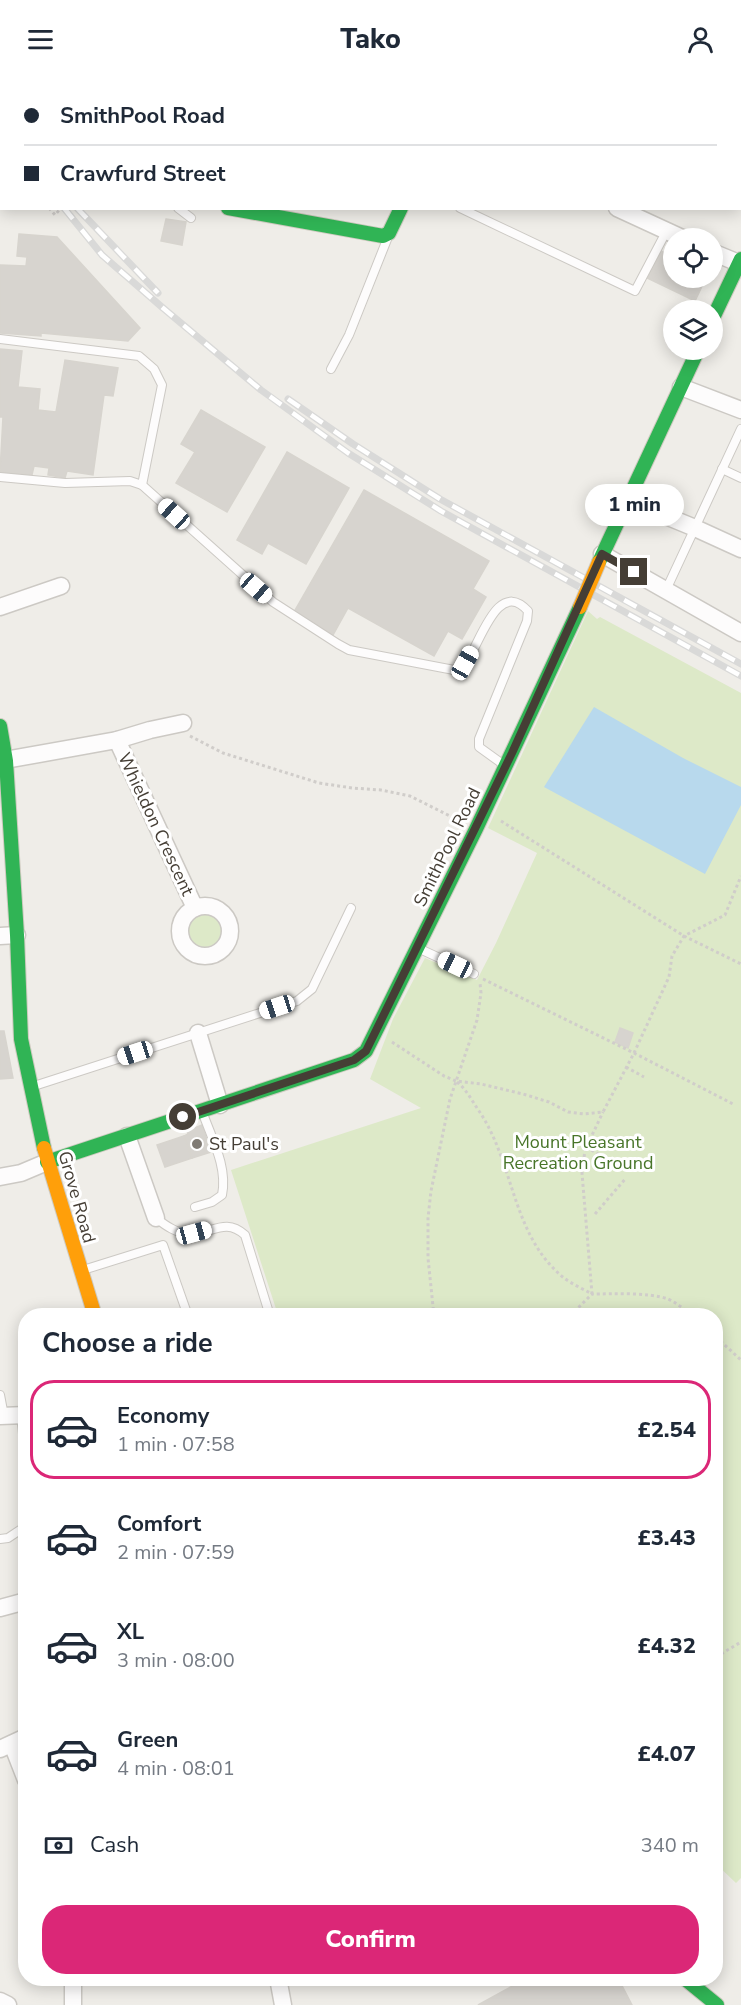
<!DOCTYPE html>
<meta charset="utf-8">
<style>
body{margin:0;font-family:"Nunito Sans",sans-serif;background:#f6f6f7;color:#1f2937;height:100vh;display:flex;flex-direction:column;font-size:22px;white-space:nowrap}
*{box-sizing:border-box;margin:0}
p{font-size:20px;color:#747a83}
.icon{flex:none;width:33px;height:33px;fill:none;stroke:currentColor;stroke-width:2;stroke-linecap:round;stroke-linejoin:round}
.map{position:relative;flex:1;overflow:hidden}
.drawer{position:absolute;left:18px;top:1230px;width:705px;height:678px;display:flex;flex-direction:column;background:#fff;border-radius:24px;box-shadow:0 3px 15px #0003}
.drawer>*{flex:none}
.hud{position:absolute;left:0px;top:0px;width:741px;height:132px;box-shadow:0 3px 15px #0003;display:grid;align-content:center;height:132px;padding:0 24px;background:#fff}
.fabs{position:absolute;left:663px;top:150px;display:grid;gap:12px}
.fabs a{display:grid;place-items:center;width:60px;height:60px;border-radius:50%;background:#fff;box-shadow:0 3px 15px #0003;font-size:30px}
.end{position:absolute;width:27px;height:27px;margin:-14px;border:8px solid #453e35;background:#fff;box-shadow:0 0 0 3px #fff}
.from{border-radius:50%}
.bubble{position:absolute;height:42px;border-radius:21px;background:#fff;box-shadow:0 3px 15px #0003;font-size:20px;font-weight:800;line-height:42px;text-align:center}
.car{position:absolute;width:18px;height:36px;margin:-18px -9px;border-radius:8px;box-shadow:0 0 4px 2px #0007;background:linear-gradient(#fff 24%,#345 0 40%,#fff 0 76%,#345 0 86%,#fff 0)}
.hud b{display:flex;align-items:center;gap:21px;height:57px;font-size:22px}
.hud b+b{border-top:2px solid #e0e1e3}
.hud i{width:15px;height:15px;background:#1f2937}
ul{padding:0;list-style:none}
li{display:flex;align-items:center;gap:18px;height:99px;margin:0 12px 9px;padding:0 12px;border:3px solid transparent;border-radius:24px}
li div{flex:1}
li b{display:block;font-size:22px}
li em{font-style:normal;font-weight:800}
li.current{border-color:#db2777}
li>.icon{width:54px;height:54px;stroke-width:1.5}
h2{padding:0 24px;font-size:27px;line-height:72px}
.pay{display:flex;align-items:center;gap:15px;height:66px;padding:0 24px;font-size:22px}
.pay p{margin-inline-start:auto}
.primary-button{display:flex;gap:12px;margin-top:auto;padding:12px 24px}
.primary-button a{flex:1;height:69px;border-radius:24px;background:#db2777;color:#fff;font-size:24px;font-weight:800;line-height:69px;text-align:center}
header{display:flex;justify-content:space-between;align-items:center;height:78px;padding:0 24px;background:#fff;font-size:27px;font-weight:800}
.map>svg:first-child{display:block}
.green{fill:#dde9c8}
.water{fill:#b8d9ed}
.building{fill:#d7d4cf;stroke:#d7d4ce;stroke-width:1.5}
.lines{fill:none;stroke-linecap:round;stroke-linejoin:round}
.lane-casing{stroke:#ccc9c4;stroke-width:10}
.street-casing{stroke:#ccc9c4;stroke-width:19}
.fast-casing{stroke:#cecabf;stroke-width:16}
.slow-casing{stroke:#cecabf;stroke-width:16}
.path{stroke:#d0cdca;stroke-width:3;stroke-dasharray:3 3;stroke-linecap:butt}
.lane{stroke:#fdfcfc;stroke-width:8}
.street{stroke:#fdfcfc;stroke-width:16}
.fast{stroke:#30b455;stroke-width:14}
.slow{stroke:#ff9f0a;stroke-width:14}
.rail-casing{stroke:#d9d9d8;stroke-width:7}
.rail{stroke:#fff;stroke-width:4.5;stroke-dasharray:14;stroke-linecap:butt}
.slow-bridge-casing{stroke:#cecabf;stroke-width:16;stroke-linecap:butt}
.slow-bridge{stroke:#ff9f0a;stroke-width:14}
.route{stroke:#453e35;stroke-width:8}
.poi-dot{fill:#807b74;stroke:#fff;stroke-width:2}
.labels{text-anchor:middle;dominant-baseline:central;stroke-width:6;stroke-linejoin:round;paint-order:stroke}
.street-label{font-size:18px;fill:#453e35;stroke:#fff}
.park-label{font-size:18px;fill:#487529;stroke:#fff}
.poi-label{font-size:18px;fill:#453e35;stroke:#fff;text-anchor:start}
</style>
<header><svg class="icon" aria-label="menu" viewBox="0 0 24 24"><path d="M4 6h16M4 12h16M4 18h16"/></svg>Tako<svg class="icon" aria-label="person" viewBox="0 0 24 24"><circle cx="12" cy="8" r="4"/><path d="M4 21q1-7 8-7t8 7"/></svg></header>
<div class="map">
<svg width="741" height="1927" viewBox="0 0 741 1927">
<rect width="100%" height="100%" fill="#efede8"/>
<!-- green -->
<g class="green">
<polygon points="588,533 597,541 600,539 741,615 741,1800 736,1805 716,1786 716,1238 278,1237 231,1092 421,1030 370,1001 393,941 425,880 477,902 496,865 537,775 488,750"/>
<circle cx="205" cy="853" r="17"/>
</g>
<!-- water -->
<polygon class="water" points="594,629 683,680 741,709 741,727 705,796 544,709"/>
<!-- building -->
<g class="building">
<polygon points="78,0 166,0 167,2 77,2"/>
<polygon points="368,0 433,0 432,2"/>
<polygon points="166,141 186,144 182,167 161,163"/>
<polygon points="19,156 57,159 140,250 128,263 41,255 41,258 0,255 0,187 26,188 27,179 17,178"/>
<polygon points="661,173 674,179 674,200 700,200 705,202 695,223 647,200"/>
<polygon points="0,271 22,273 18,309 40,311 38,332 56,334 65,282 118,290 113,318 104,317 93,397 67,393 65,400 48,397 49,390 34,388 32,397 0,394 3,339 0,339"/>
<polygon points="201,332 265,369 227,434 176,405 195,374 181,366"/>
<polygon points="287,374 349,410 306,486 268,465 262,476 237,462"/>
<polygon points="364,412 489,483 473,511 486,519 462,561 448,553 434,578 348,530 333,557 294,534"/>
<polygon points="620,950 633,955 628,970 615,964"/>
<polygon points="0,953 4,953 13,1000 0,1001"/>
<polygon points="202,1047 211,1074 192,1080 184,1058 188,1056 187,1053"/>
<polygon points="184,1058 192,1080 165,1089 157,1067"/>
<polygon points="527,1900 618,1900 632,1927 478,1927"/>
</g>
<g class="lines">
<!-- lane casing -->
<g class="lane-casing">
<g id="lane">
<polyline points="343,0 346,2"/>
<polyline points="482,0 485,2"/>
<polyline points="57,2 59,0"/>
<polyline points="260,2 261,0"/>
<polyline points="740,114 741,114"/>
<polyline points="178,130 191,140"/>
<polyline points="460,130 635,213 666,154"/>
<polyline points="0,261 139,278 154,291 162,307 142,407"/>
<polyline points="331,291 349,257 388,159"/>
<polyline points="722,391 741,400"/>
<path d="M0 399 65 405 130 403 142 407 273 524 338 566 349 572 365 575 454 592C458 589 463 587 466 584 480 567 497 499 528 533L527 543 479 661V669L504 687"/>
<polyline points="666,512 741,351"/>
<polyline points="420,871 474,896"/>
<polyline points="34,1008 297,923 312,911 351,830"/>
<path d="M195 1129 212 1124 222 1117C228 1089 211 1059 202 1033"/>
<path d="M156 1140C166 1148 176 1155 190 1156 212 1156 225 1139 245 1157L270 1238"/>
<polyline points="83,1192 163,1167 188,1238"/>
<polyline points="0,1317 4,1338"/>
<polyline points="21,1337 26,1384"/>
<polyline points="0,1461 8,1460 26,1448"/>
</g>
</g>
<!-- street casing -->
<g class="street-casing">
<g id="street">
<polyline points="621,0 624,2"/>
<polyline points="462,2 463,0"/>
<polyline points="617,130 682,160"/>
<polyline points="712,174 741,186"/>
<polyline points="681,309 741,332"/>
<polyline points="627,422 695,450 741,471"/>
<polyline points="602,476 741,555"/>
<polyline points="0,529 61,508"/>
<polyline points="117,662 195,830"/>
<polyline points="0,683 117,662 150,652 183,645"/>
<circle cx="205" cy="853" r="25"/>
<polyline points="0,858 17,857"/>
<polyline points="198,955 220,1027"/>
<polyline points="127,1058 156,1140"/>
<polyline points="0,1099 21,1095 47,1084"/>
<polyline points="0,1338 26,1337"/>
<polyline points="0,1530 26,1523"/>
<polyline points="12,1666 26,1702"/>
<polyline points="0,1671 26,1659"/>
<polyline points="73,1900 73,1927"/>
<polyline points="278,1900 283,1927"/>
<polyline points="0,1923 8,1927"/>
</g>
</g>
<!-- fast casing -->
<g class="fast-casing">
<g id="fast">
<polyline points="228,130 383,158 389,155 401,130"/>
<polyline points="712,242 741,181"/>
<polyline points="599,484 698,272"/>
<polyline points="0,648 6,683 17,857 21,961 44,1070"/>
<polyline points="47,1084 354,982 366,973 476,751 580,529"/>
<polyline points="684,1900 717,1927"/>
</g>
</g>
<!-- slow casing -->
<g class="slow-casing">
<polyline id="slow" points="44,1070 95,1238"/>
</g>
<!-- path -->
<g class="path">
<polyline points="740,35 741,36"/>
<polyline points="740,68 741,68"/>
<polyline points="0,101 2,101"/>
<polyline points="49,130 55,137 61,130"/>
<polyline points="190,658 223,675 319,705 352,710 381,712 410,718 458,742"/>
<polyline points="501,743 684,858 741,886"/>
<polyline points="483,901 634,975 733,1026"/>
<polyline points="392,964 444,998 456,1003 481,1006 523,1016 549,1024 568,1034 584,1036 603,1034 634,975 669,899 672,878 684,858 725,837 741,798"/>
<polyline points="626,989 644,999"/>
<path d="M457 1004C467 1012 472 1023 479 1033 515 1086 511 1157 564 1200 572 1206 583 1211 592 1216L582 1095 585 1072 603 1034"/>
<polyline points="586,1069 600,1077"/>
<polyline points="595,1136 626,1100"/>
<polyline points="434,1238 428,1180 428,1140 431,1113 450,1021 477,942 481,915 480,905"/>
<path d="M570 1238 592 1216C612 1216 649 1214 668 1221 677 1225 684 1231 691 1238"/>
<polyline points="716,1259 741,1282"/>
<polyline points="716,1579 741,1564"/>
</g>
<!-- lane -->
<use href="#lane" class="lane"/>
<!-- street -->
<use href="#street" class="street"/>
<!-- fast -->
<use href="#fast" class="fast"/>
<!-- slow -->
<use href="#slow" class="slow"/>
<!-- rail casing -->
<g class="rail-casing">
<g id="rail">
<polyline points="0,46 2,48"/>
<polyline points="0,59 2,61"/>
<polyline points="64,130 102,177 163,230 261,312 348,375 441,433 741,598"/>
<polyline points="77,130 158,215"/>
<polyline points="288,321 353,366 440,421 741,586"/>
</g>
</g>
<!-- rail -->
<use href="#rail" class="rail"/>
<!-- slow-bridge casing -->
<g class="slow-bridge-casing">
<polyline id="slow-bridge" points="580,529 599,484"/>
</g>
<!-- slow-bridge -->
<use href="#slow-bridge" class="slow-bridge"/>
</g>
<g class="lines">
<!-- route -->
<polyline class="route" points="183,1039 354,982 366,973 512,675 602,476 634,494"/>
</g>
<!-- markers -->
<circle class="poi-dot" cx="197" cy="1066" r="6"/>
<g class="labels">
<!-- street labels -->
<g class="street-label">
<text transform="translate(156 746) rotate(65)">Whieldon Crescent</text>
<text transform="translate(447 769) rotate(-64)">SmithPool Road</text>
<text transform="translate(77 1119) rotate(74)">Grove Road</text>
</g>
<!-- park labels -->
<g class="park-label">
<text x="578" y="1064">Mount Pleasant<tspan x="578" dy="21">Recreation Ground</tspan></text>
</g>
<!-- poi labels -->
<g class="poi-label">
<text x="209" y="1066">St Paul's</text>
</g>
</g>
</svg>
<div class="fabs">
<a><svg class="icon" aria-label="locate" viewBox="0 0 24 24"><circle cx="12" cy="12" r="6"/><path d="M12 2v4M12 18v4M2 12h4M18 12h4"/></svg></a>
<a><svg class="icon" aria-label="layers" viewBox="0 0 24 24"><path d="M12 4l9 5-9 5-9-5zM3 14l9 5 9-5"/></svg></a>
</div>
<i class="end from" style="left:183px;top:1039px"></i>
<i class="end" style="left:634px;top:494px"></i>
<div class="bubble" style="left:585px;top:406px;width:99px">1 min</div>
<i class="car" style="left:174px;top:436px;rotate:312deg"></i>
<i class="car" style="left:256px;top:510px;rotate:131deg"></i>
<i class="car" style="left:465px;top:585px;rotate:29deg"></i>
<i class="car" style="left:455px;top:887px;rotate:295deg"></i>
<i class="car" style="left:277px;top:929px;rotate:252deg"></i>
<i class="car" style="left:135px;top:975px;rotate:252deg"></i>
<i class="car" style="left:194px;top:1155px;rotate:75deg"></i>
<div class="hud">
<b><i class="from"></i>SmithPool Road</b>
<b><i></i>Crawfurd Street</b>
</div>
<section class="drawer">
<h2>Choose a ride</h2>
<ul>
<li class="current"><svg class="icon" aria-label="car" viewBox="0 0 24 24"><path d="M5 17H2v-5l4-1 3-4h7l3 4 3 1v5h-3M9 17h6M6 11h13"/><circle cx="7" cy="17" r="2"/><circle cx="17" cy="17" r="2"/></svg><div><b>Economy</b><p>1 min · 07:58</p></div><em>£2.54</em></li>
<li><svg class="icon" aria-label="car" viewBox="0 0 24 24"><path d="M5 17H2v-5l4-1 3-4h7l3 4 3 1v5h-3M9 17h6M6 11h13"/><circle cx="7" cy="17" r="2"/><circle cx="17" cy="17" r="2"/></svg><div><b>Comfort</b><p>2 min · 07:59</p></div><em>£3.43</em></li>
<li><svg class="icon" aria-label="car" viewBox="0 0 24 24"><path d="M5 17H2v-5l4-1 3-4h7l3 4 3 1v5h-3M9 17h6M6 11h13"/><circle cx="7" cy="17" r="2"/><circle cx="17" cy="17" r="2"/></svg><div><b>XL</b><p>3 min · 08:00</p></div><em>£4.32</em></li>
<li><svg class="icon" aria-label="car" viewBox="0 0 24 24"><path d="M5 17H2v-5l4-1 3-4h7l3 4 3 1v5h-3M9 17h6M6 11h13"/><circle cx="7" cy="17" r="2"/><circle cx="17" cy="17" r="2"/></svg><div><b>Green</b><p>4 min · 08:01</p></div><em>£4.07</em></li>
</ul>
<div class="pay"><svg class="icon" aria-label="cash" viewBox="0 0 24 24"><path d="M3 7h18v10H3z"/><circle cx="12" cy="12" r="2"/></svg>Cash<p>340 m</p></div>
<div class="primary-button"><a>Confirm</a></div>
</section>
</div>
